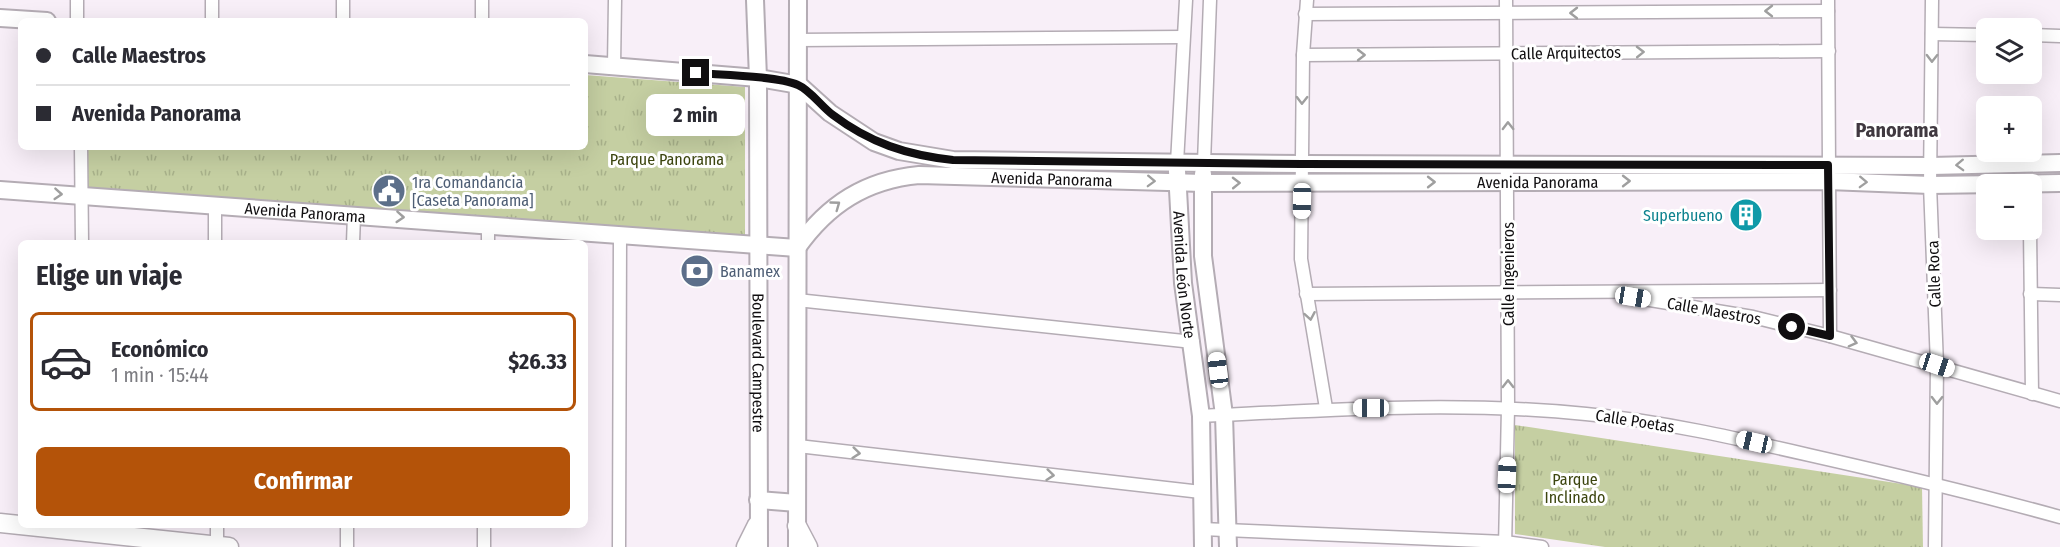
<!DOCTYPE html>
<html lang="es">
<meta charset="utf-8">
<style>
body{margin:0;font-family:"Fira Sans Condensed",sans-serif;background:#f7f7f7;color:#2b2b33;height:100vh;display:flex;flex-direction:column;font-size:22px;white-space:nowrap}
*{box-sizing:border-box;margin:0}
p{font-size:20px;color:#7c7c81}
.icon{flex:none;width:33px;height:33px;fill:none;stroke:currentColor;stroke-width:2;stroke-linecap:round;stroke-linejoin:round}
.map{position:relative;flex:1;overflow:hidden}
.sheet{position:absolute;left:18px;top:240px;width:570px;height:288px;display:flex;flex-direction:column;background:#fff;border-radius:9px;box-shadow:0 6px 24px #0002}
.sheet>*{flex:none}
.hud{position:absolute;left:18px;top:18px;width:570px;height:132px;border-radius:9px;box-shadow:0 6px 24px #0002;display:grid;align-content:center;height:132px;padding:0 18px;background:#fff}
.tools{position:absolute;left:1976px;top:18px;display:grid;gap:12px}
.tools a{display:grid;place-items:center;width:66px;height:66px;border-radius:9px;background:#fff;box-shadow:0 6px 24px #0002;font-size:30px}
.end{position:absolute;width:27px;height:27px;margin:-14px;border:8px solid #100e10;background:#fff;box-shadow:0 0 0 3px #fff}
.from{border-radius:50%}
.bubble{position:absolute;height:42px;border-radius:9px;background:#fff;box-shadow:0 6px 24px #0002;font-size:20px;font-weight:700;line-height:42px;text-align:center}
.car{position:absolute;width:18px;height:36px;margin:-18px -9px;border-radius:8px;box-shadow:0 0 4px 2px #0007;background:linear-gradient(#fff 24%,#345 0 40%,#fff 0 76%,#345 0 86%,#fff 0)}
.hud b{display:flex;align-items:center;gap:21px;height:57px;font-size:22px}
.hud b+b{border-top:2px solid #e1e1e2}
.hud i{width:15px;height:15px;background:#2b2b33}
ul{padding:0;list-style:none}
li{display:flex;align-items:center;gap:18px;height:99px;margin:0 12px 9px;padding:0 6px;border:3px solid #e1e1e2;border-radius:9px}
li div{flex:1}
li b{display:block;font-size:22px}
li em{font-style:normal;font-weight:700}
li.on{border-color:#b45309}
li>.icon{width:54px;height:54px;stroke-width:1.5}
h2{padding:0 18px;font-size:27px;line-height:72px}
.action{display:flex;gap:12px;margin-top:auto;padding:12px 18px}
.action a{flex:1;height:69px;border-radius:9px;background:#b45309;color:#fff;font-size:24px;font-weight:700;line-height:69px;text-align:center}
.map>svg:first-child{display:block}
.park{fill:url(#park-tufts)}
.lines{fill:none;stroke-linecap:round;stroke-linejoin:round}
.street-casing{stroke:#b4acb4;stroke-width:15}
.secondary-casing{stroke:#b4acb4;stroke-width:20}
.primary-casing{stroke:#b4acb4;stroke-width:21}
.street{stroke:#fff;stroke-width:12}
.secondary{stroke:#fff;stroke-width:16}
.primary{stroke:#fff;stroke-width:18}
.oneway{stroke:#9f9f9f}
.route{stroke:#100e10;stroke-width:8}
.labels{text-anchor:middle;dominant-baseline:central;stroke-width:6;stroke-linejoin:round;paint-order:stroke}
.street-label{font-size:16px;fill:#100e10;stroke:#fff}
.park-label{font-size:16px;fill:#3c450f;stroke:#fff}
.service-label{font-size:16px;fill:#4e5e75;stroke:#fff;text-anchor:start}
.culture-label{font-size:16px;fill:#0d838f;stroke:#fff;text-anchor:end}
.quarter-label{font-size:20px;font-weight:bold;fill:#403940;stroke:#fff}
</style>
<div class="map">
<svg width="2060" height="547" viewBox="0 0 2060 547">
<defs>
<pattern id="park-tufts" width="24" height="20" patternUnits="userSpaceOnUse" patternTransform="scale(1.5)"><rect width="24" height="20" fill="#c5cfa2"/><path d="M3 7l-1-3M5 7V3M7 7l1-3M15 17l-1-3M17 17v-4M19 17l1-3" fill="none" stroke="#a8b18a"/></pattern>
</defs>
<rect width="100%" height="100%" fill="#f8eff8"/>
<!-- park -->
<g class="park">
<polygon points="585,75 745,87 745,241 86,192 88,147 585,147"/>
<polygon points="1515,425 1922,487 1923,547 1605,547 1515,534"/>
</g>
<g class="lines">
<!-- street casing -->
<g class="street-casing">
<g id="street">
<polyline points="482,0 482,21"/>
<polyline points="1307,0 1303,55 1301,259 1326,408"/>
<polyline points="1828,0 1830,336"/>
<polyline points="1932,0 1930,185 1937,365 1935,547"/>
<polyline points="1305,14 1828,11"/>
<polyline points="77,21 77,0"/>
<polyline points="212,21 212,0"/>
<polyline points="343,21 343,0"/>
<polyline points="1932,34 1986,35"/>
<polyline points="2031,35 2060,36"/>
<polyline points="798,40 1183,37"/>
<polyline points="1303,55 1829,51"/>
<polyline points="614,66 615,0"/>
<polyline points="81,147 82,243"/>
<polyline points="1177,163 1186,0"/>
<polyline points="1204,163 1210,0"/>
<polyline points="215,204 215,243"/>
<polyline points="2030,230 2032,394"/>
<polyline points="353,243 354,215"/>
<polyline points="488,243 488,226"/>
<polyline points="1306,294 1830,290"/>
<polyline points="2030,294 2060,295"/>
<polyline points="1638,298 1753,317 1830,336 2060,401"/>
<polyline points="797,300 1193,342"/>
<path d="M1201 416C1329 410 1458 401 1586 414 1661 421 1735 438 1809 455 1893 474 1977 494 2060 517"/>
<polyline points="798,446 1201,492"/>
<polyline points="217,525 217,547"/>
<polyline points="1202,529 1505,542 1542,547"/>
<polyline points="347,547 347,525"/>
<polyline points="484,547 484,525"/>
<polyline points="619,547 620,236"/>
<polyline points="1505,547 1508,408 1506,0"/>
</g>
</g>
<!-- secondary casing -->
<g class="secondary-casing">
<g id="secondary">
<path id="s1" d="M755 0 758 78 759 547"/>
<polyline points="0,18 47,21"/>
<polyline points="585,64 758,78 799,85 830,113 874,142 899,151 953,160 1302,164 1931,166 2060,163"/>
<path id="s2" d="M1177 171 1183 283 1201 416 1203 547"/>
<polyline points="1203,174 1203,256 1224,415 1228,547"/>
<path id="s3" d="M0 190 797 248"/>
<path id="s4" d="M797 248C828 204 866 180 919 175L1203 183 1828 181 1930 185 2060 183"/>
<polyline points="758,500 797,503"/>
<polyline points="797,547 798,0"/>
</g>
</g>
<!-- primary casing -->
<g class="primary-casing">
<g id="primary">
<polyline points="0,523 229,547"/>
<polyline points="797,526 808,547"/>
<polyline points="746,547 757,525"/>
</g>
</g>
<!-- street -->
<use href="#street" class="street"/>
<!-- secondary -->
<use href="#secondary" class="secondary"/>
<!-- primary -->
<use href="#primary" class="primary"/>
</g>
<!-- one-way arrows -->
<defs><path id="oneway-chevron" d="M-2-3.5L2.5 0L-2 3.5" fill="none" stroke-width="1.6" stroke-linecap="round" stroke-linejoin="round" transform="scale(1.5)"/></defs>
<g class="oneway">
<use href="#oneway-chevron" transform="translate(1769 11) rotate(180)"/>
<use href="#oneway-chevron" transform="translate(1574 13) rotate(180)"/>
<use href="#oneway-chevron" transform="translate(1640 52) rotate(-1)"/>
<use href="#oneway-chevron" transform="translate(1361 55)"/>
<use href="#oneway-chevron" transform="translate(1932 58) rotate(91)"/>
<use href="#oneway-chevron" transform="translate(1302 100) rotate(91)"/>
<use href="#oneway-chevron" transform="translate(1508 126) rotate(-91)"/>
<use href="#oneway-chevron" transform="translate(1960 165) rotate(178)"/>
<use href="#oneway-chevron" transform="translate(1151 181) rotate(2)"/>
<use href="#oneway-chevron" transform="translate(1626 181)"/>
<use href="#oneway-chevron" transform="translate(1431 182)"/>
<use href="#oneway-chevron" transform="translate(1863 182) rotate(2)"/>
<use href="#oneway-chevron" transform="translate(1236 183) rotate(-1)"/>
<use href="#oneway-chevron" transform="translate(58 194) rotate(4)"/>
<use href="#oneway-chevron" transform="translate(836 205) rotate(-36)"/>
<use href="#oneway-chevron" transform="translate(400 217) rotate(4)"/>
<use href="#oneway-chevron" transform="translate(1310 316) rotate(80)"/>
<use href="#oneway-chevron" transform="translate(1853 342) rotate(15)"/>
<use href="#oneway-chevron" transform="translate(1508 384) rotate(-90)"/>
<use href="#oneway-chevron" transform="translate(1937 400) rotate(91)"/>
<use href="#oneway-chevron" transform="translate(856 453) rotate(6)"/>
<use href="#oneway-chevron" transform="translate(1050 475) rotate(6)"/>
</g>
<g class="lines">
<!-- route -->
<path class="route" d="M696 73C721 75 778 76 798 85 810 90 822 107 833 115 870 143 907 155 953 160L1302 164 1828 165 1830 336 1792 327"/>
</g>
<!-- icons -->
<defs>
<g id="civic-disc" transform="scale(1.725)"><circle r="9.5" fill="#5c6f8a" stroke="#fff"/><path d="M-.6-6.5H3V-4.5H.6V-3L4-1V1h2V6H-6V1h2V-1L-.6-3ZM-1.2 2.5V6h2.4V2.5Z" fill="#fff"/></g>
<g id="building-disc" transform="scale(1.725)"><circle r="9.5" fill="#0f9aa8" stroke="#fff"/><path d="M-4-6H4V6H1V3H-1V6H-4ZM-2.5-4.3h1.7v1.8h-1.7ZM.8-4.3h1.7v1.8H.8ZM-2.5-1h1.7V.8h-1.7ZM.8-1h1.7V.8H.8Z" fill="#fff"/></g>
<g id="bank-disc" transform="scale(1.725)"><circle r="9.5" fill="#5c6f8a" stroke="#fff"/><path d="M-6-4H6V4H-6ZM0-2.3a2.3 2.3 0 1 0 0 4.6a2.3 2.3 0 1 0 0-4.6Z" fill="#fff"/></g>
</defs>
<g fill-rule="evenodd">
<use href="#civic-disc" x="389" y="191"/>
<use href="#building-disc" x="1746" y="215"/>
<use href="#bank-disc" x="697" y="271"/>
</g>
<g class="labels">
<!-- street labels -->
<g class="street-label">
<text transform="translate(1566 53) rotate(-1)">Calle Arquitectos</text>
<text stroke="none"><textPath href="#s4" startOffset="280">Avenida Panorama</textPath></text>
<text stroke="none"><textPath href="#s4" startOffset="766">Avenida Panorama</textPath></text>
<text stroke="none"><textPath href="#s3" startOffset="306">Avenida Panorama</textPath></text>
<text stroke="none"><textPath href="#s2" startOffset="104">Avenida León Norte</textPath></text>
<text transform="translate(1508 274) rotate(-90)">Calle Ingenieros</text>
<text transform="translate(1934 274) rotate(-92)">Calle Roca</text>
<text transform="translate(1714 311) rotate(10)">Calle Maestros</text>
<text stroke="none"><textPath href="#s1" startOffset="363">Boulevard Campestre</textPath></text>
<text transform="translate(1635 421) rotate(9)">Calle Poetas</text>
</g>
<!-- park labels -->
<g class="park-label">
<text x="667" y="159">Parque Panorama</text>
<text x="1575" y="479">Parque<tspan x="1575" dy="18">Inclinado</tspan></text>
</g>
<!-- service labels -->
<g class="service-label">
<text x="412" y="182">1ra Comandancia<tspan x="412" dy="18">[Caseta Panorama]</tspan></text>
<text x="720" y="271">Banamex</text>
</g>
<!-- culture labels -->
<g class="culture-label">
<text x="1723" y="215">Superbueno</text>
</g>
<!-- quarter labels -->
<g class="quarter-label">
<text x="1897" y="130">Panorama</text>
</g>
</g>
</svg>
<div class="tools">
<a><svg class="icon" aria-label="layers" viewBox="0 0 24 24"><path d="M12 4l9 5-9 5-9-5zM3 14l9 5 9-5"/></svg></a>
<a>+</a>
<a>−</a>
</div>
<i class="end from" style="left:1792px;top:327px"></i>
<i class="end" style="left:696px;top:73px"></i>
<div class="bubble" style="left:646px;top:94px;width:99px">2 min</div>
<i class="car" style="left:1302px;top:201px;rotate:181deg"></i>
<i class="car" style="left:1633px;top:297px;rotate:99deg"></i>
<i class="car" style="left:1937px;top:365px;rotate:108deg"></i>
<i class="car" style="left:1218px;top:370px;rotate:353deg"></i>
<i class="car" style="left:1371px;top:408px;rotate:270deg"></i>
<i class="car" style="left:1754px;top:442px;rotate:283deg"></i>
<i class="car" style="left:1507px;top:475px;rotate:2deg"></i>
<div class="hud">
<b><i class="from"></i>Calle Maestros</b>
<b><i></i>Avenida Panorama</b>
</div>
<section class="sheet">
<h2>Elige un viaje</h2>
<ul>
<li class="on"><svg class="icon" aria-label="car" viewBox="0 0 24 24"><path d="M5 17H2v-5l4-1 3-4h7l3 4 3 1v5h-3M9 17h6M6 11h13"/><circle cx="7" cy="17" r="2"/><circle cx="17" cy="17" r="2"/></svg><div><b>Económico</b><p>1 min · 15:44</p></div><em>$26.33</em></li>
</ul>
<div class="action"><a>Confirmar</a></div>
</section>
</div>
